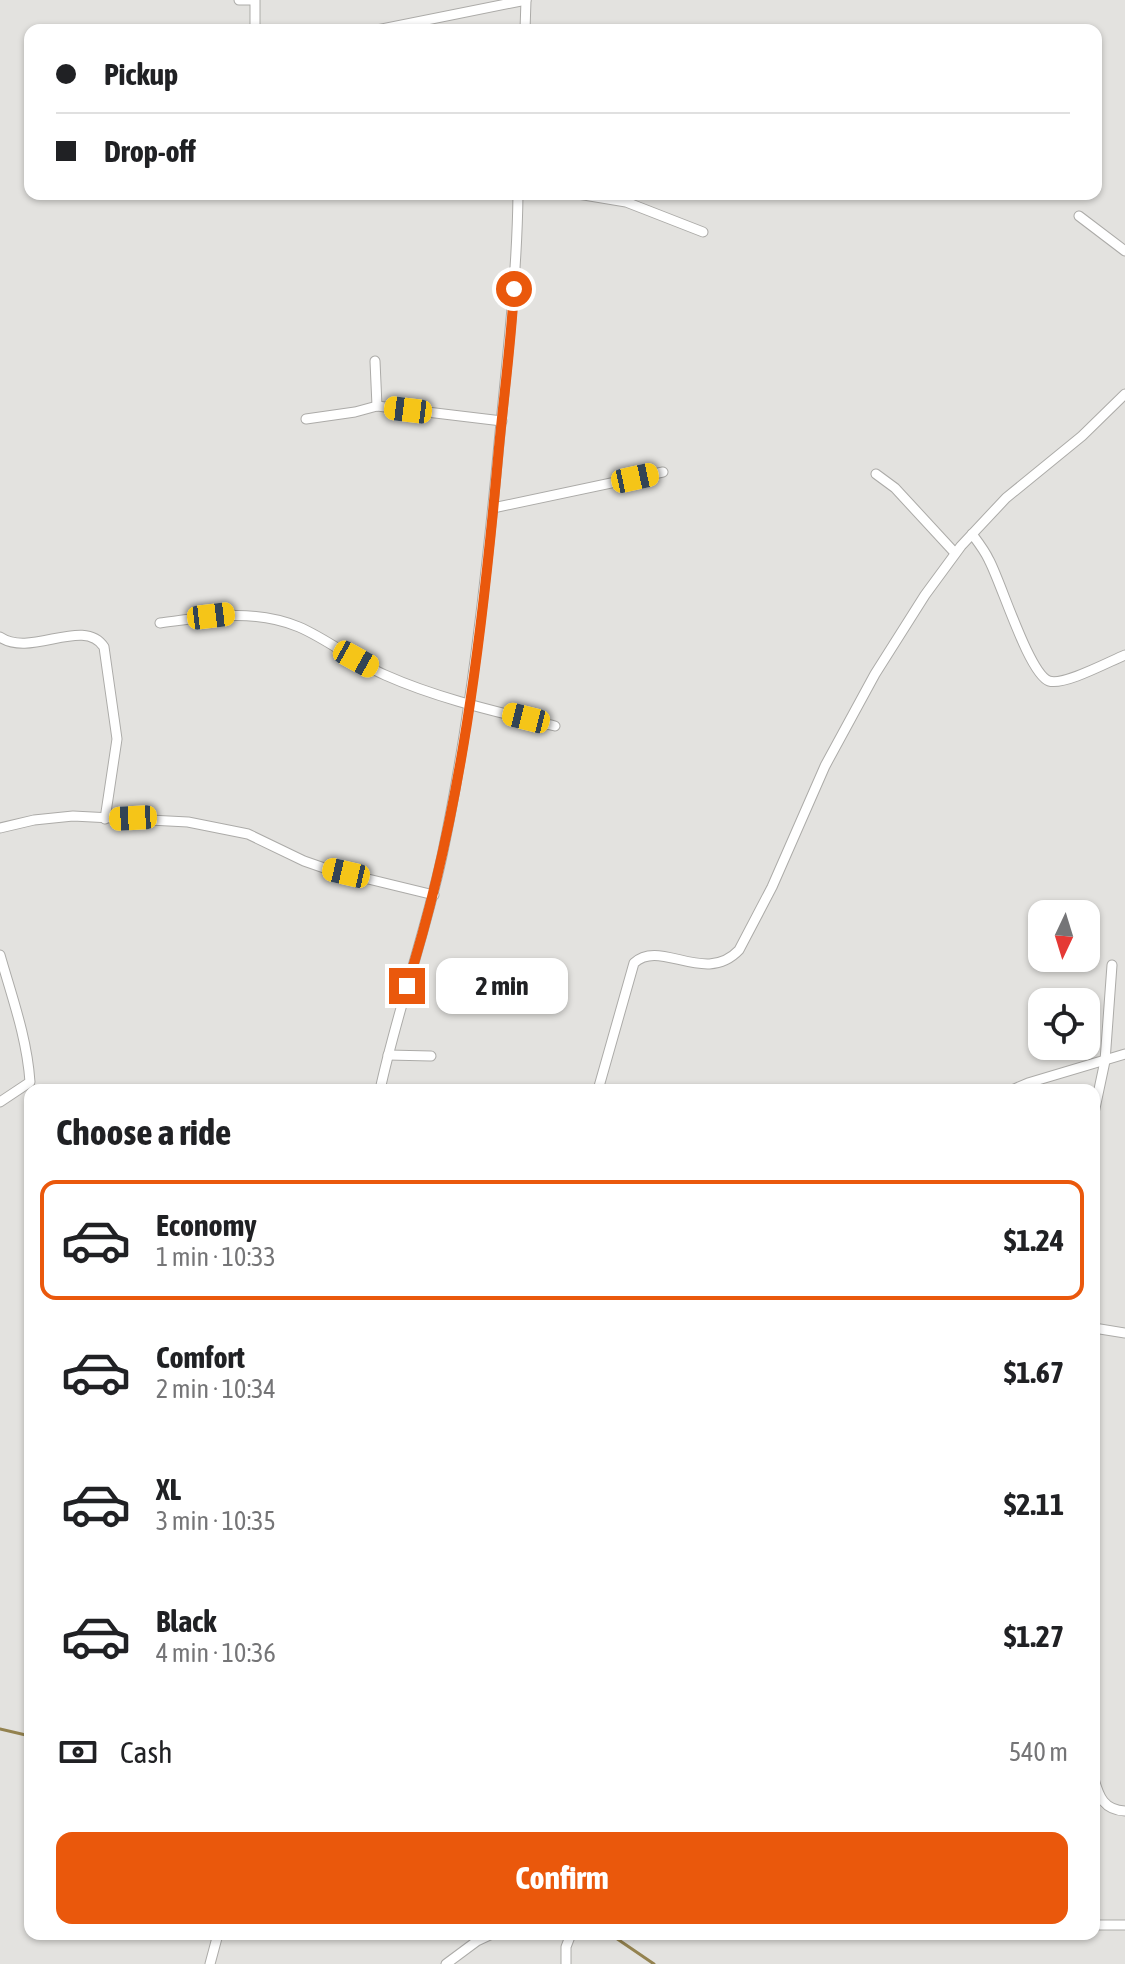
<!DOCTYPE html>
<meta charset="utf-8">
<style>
body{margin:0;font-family:"Asap Condensed",sans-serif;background:#f6f6f6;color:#202124;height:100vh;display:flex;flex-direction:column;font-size:30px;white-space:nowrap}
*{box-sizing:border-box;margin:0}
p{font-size:26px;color:#757577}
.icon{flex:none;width:44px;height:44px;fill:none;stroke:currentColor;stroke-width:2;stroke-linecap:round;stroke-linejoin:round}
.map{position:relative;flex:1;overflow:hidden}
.sheet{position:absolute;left:24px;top:1084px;width:1076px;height:856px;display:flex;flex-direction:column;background:#fff;border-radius:16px;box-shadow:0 2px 6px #0004}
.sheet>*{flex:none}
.top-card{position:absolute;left:24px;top:24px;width:1078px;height:176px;border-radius:16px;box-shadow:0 2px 6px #0004;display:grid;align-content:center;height:176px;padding:0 32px;background:#fff}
.needle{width:52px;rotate:184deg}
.buttons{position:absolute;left:1028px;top:900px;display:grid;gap:16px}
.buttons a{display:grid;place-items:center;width:72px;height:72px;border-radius:16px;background:#fff;box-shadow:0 2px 6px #0004;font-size:40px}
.end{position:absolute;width:36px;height:36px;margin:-18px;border:10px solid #ea580c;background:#fff;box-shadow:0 0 0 4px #fff}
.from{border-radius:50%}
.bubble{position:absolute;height:56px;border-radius:16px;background:#fff;box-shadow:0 2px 6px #0004;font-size:26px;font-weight:700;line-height:56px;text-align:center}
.car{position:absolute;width:24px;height:48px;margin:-24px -12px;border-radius:10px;box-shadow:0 0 6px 2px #0007;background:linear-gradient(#f5c518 24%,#345 0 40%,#f5c518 0 76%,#345 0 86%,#f5c518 0)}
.top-card b{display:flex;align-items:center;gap:28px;height:76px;font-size:30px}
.top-card b+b{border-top:2px solid #e0e0e0}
.top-card i{width:20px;height:20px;background:#202124}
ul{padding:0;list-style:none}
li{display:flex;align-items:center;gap:24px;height:120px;margin:0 16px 12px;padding:0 16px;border:4px solid transparent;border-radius:16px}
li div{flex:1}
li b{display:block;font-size:30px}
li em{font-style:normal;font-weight:700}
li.active{border-color:#ea580c}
li>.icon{width:72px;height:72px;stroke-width:1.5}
h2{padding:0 32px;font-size:36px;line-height:96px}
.pay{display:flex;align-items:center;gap:20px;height:88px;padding:0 32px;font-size:30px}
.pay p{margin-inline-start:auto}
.action{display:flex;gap:16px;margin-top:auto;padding:16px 32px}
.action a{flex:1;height:92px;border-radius:16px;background:#ea580c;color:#fff;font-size:32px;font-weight:700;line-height:92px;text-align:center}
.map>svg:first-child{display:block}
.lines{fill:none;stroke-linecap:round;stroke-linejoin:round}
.stream{stroke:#93824f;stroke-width:3}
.street-casing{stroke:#acaba8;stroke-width:11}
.street{stroke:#fff;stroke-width:9}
.route{stroke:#ea580c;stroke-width:10}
</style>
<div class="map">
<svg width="1125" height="1964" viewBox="0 0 1125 1964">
<rect width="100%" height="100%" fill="#e3e2df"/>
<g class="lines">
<!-- stream -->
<g class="stream">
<polyline points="0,1729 30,1736"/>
<polyline points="610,1934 654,1964"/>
</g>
<!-- street casing -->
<g class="street-casing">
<g id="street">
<polyline points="239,0 255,0 255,30"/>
<polyline points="377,30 526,0"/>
<polyline points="525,30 526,0"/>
<polyline points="578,194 626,202 703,232"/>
<polyline points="1079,216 1125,251"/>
<polyline points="375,361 377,406"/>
<polyline points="306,419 355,412 377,406 502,421"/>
<polyline points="876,474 895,488 955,553"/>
<polyline points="493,508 663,472"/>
<path d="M972 534C978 542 985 551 989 560 1001 582 1029 674 1049 681 1064 686 1110 661 1125 655"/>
<path d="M160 623C207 617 253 608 299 627 329 640 355 662 385 675 439 699 498 712 555 726"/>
<path d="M0 637C31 658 84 616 104 647L117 739 105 819"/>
<polyline points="0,828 34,820 73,816 188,822 248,834 304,861 327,869 434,895"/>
<path d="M0 955C12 997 27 1038 30 1082L0 1102"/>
<polyline points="388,1055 431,1056"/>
<path d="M380 1090C397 1011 425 935 442 856 470 723 485 589 498 454 506 367 517 281 518 194"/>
<path d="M598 1090 634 963C660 938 705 986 739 950L772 887 825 766 875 674 925 595 961 546 1006 498 1082 436 1125 394"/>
<polyline points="1012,1090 1028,1083 1125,1054"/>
<polyline points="1094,1113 1105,1061 1112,965"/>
<polyline points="1094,1328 1125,1333"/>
<path d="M1094 1779C1099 1797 1104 1810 1125 1811"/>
<polyline points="1094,1925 1125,1925"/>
<polyline points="210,1964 218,1934"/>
<polyline points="446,1964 477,1941 492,1934"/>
<polyline points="566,1964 566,1947 571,1934"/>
</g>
</g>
<!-- street -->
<use href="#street" class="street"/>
</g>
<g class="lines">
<!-- route -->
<path class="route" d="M407 986C461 815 482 636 498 458 503 402 511 345 514 289"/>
</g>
</svg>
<div class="buttons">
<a><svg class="needle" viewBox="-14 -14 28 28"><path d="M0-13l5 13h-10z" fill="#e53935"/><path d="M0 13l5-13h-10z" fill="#757577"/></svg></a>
<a><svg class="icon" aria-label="locate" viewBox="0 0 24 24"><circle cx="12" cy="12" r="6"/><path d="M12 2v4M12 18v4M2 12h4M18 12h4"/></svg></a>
</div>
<i class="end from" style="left:514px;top:289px"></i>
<i class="end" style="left:407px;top:986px"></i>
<div class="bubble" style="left:436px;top:958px;width:132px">2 min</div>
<i class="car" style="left:408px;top:410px;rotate:277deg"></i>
<i class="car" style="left:635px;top:478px;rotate:78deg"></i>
<i class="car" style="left:211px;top:616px;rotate:83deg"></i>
<i class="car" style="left:356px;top:659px;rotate:119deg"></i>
<i class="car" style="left:526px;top:718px;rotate:284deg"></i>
<i class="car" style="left:133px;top:818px;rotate:267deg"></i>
<i class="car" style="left:346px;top:873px;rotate:283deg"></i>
<div class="top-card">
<b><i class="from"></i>Pickup</b>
<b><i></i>Drop-off</b>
</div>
<section class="sheet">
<h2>Choose a ride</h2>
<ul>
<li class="active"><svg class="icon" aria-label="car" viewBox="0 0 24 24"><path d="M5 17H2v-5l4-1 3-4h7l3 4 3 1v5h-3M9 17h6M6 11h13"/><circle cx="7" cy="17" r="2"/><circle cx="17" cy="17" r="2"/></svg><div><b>Economy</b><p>1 min · 10:33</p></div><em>$1.24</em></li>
<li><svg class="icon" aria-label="car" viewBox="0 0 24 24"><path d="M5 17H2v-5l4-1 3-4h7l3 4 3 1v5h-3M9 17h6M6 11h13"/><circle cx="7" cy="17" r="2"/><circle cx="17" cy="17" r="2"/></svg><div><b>Comfort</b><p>2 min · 10:34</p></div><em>$1.67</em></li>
<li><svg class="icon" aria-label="car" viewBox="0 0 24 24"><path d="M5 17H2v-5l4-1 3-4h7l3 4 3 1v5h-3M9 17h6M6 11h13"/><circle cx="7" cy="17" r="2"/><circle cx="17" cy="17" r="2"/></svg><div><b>XL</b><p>3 min · 10:35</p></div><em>$2.11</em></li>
<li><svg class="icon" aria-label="car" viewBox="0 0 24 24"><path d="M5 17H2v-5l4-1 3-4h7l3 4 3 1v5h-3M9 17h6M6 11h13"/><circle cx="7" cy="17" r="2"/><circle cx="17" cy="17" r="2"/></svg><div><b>Black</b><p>4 min · 10:36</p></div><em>$1.27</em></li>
</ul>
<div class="pay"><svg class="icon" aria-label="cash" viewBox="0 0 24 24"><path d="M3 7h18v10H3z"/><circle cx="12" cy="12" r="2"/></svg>Cash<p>540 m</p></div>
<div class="action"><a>Confirm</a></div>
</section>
</div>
